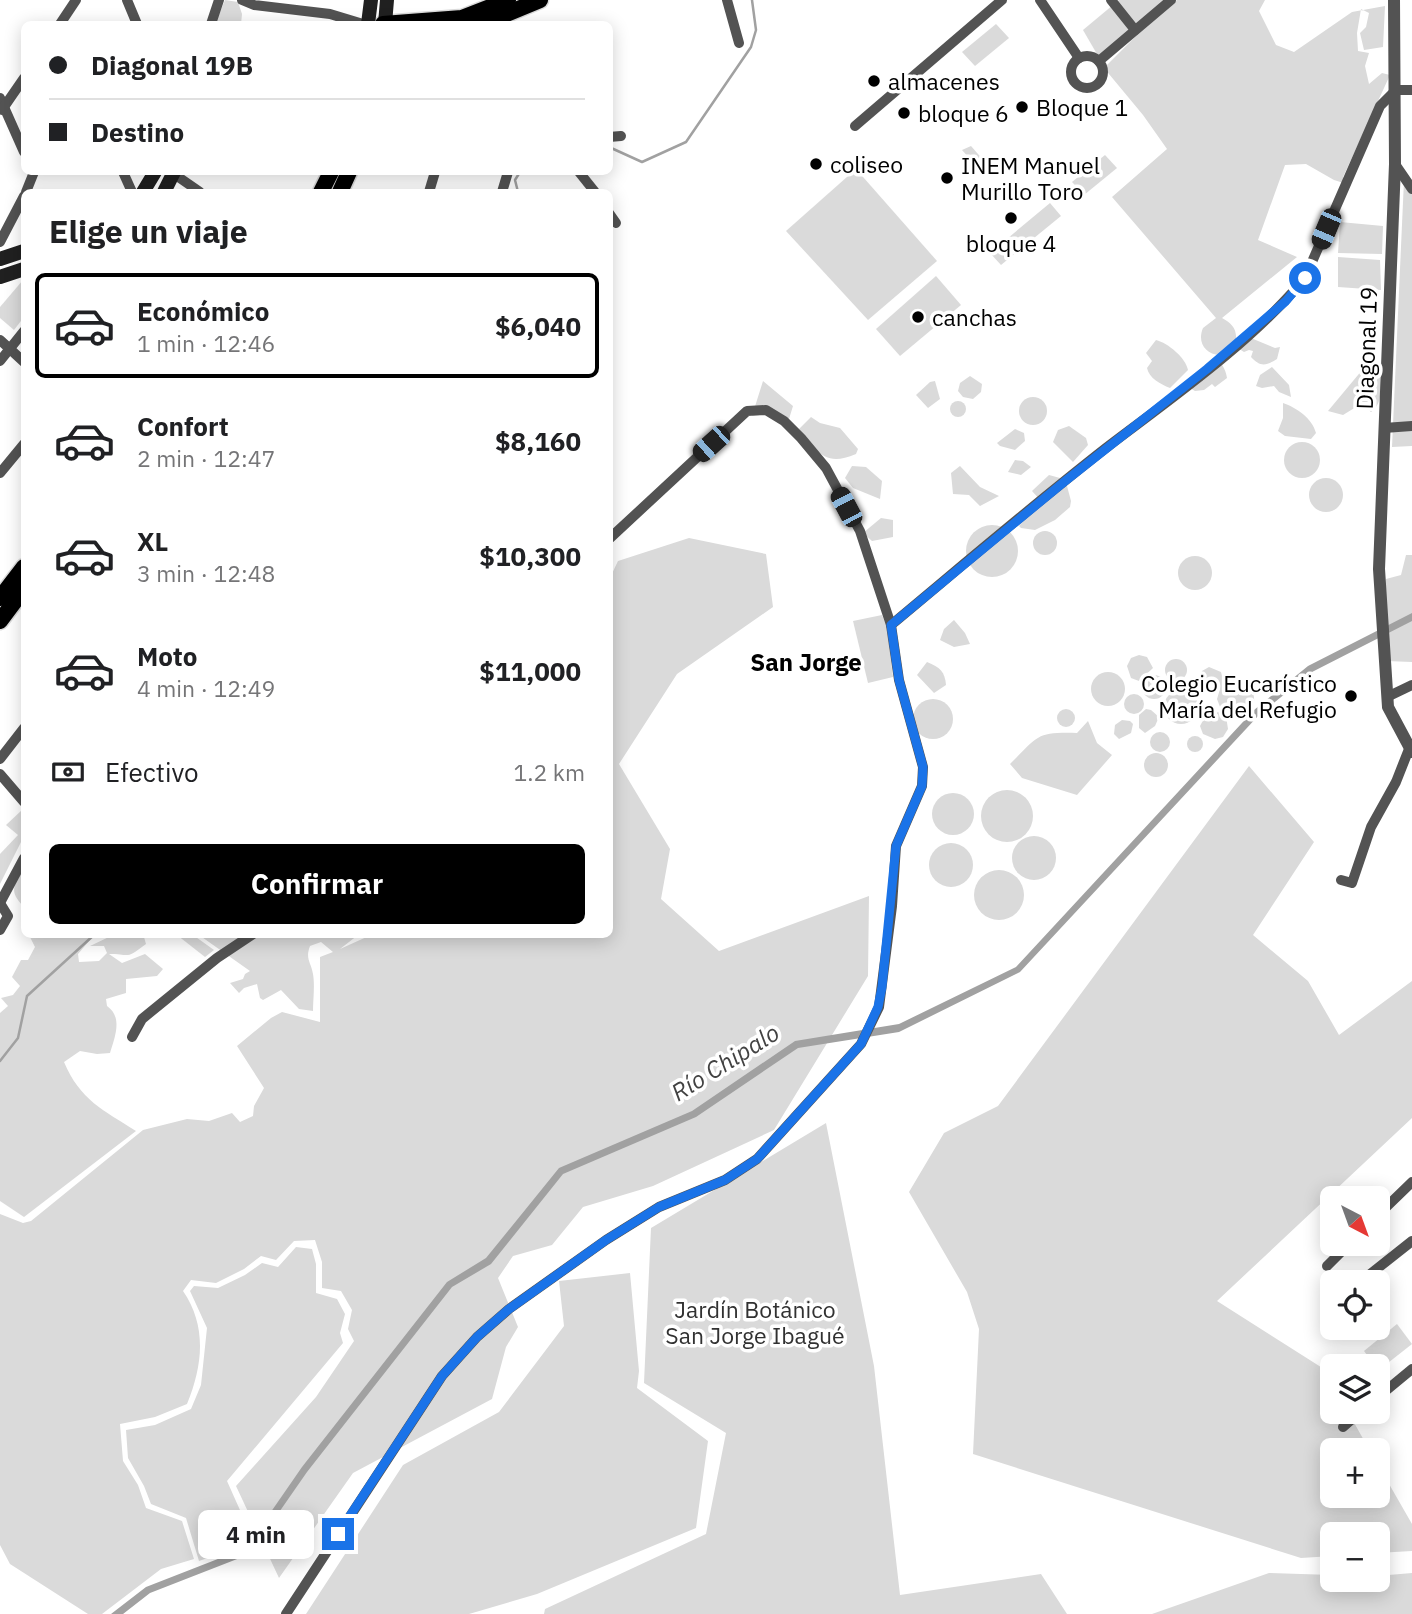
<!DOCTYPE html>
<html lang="es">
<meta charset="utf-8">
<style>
body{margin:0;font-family:"IBM Plex Sans",sans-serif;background:#f6f6f6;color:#202124;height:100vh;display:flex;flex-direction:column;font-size:26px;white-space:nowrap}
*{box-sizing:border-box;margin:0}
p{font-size:23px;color:#757577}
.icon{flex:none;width:38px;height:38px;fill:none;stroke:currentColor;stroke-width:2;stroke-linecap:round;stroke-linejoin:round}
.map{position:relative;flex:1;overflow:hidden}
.panel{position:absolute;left:21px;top:189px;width:592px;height:749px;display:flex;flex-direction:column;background:#fff;border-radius:10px;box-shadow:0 4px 18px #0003}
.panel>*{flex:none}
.guide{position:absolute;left:21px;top:21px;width:592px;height:154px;border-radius:10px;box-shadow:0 4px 18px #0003;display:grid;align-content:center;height:154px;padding:0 28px;background:#fff}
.needle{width:46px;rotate:139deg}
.fabs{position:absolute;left:1320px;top:1186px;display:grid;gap:14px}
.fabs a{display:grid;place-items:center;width:70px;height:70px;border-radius:10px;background:#fff;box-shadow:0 4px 18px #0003;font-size:35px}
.end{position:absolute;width:32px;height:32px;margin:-16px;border:9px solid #1a73e8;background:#fff;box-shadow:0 0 0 4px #fff}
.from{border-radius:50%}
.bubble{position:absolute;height:49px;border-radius:10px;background:#fff;box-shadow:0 4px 18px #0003;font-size:23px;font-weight:800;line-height:49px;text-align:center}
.car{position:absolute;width:21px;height:42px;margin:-21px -10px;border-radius:9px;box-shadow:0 0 5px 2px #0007;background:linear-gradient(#222 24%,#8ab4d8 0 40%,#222 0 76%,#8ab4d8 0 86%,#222 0)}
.guide b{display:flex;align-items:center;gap:24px;height:66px;font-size:26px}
.guide b+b{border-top:2px solid #e0e0e0}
.guide i{width:18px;height:18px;background:#202124}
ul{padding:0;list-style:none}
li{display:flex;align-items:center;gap:21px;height:105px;margin:0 14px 10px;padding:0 14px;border:4px solid transparent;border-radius:10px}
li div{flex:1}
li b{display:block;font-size:26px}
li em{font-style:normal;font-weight:800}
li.selected{border-color:#000}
li>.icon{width:63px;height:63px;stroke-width:1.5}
h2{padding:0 28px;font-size:32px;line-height:84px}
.pay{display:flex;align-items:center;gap:18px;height:77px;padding:0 28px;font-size:26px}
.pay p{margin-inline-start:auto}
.button{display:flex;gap:14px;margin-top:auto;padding:14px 28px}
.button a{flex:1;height:80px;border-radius:10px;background:#000;color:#fff;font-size:28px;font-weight:800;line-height:80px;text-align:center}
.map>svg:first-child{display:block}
.green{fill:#dadada}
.water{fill:#a1a1a1}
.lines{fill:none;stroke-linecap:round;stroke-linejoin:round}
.stream{stroke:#a1a1a1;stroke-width:2.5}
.primary-casing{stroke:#dbdbdb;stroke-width:19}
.minor{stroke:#535353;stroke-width:10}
.tertiary{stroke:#535353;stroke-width:12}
.secondary{stroke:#202020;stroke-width:14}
.primary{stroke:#000;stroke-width:16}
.route{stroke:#1a73e8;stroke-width:9}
.poi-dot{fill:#000;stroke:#fff;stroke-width:2.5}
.labels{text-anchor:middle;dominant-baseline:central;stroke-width:7;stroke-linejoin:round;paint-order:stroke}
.poi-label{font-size:23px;fill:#000;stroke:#fff;text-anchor:start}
.street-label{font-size:23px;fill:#000;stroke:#fff}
.park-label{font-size:23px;fill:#313131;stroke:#fff}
.neighbourhood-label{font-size:24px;font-weight:bold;fill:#000;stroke:#fff}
.water-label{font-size:24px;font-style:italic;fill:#424242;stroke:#fff}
</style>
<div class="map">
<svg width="1412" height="1614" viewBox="0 0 1412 1614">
<rect width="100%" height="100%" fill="#fff"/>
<!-- green -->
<g class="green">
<polygon points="225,0 238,2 242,14 241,24 215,24"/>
<polygon points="1119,0 1169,0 1101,61 1083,30"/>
<path d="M1177 0H1265L1259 11 1276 45 1294 52 1352 12 1385 6 1383 47 1364 50 1360 33 1366 27 1369 13 1361 9 1357 33 1358 51 1369 53 1365 66 1369 84 1382 73 1390 75 1343 177 1350 185 1334 180 1306 164 1285 165 1258 240 1297 257 1222 318C1231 323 1237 328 1236 340L1220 355C1205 354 1197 342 1203 328L1216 318 1112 197 1167 149 1143 115 1104 68 1157 15Z"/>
<polygon points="996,24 1009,38 975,66 962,52"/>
<polygon points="971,146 985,162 978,168 962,150"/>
<polygon points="1105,155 1117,168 1084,195 1072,182"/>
<polygon points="856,169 937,261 868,320 786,231"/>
<polygon points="1404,180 1412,193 1412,446 1392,447"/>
<polygon points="1050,203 1061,216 1001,265 990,253"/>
<polygon points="1340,222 1383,226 1382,254 1338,253"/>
<polygon points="1338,257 1380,260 1381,290 1338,287"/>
<polygon points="936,276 961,305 900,356 876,329"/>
<polygon points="23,280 24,317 14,330 0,318 0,307"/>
<path d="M1246 336 1275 348 1280 347 1277 359C1266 366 1260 367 1251 357L1253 351 1249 350 1244 352 1236 347Z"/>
<path d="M1156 340C1168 343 1186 358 1188 370L1170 388C1160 384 1149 378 1147 368L1152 361 1146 353Z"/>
<path d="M1213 358C1221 360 1226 370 1227 378L1215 387 1212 384 1204 390 1195 391 1190 388 1170 394Z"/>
<path d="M1368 363 1379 365C1380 380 1385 403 1371 412L1366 408 1356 407 1343 415 1328 411Z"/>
<polygon points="1272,367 1289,385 1291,397 1279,392 1274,386 1262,388 1256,386 1260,375"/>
<polygon points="970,376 982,384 981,392 973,399 963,397 958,391 960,383"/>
<polygon points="763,381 793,406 789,419 773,414 752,416"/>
<polygon points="935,381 940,399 928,408 916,395 930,382"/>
<circle cx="1033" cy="411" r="14"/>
<circle cx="958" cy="409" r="8"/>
<path d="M1283 403C1297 408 1312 418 1316 433L1311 439 1285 436 1278 431 1283 418Z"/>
<path d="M811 417 820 423 840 428 858 449 856 454C823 468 818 450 799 429Z"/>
<polygon points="1069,426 1086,438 1088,445 1073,462 1053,442 1058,430"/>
<polygon points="1015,429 1024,433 1025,441 1015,450 1000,446 997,443"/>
<circle cx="1302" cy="460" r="18"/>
<polygon points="1015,460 1023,461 1031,467 1021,475 1008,472"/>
<polygon points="852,466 866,467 882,481 880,499 853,488 845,478"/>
<polygon points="960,466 980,487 999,496 980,506 969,495 953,494 951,473"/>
<polygon points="1049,475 1060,478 1067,486 1071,501 1070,507 1055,520 1035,530 1021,528 1019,526 1041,501 1032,491"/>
<circle cx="1326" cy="495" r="17"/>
<polygon points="881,518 893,520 893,537 872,541 863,533"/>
<circle cx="992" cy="551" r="26"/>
<circle cx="1045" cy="543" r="12"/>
<path d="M689 538 766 554 773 607 677 674 619 764 670 849 661 899 719 951 869 896 868 976 774 1130 653 1186 583 1207 552 1245 513 1256 498 1278 518 1327 506 1347 492 1399 353 1473 279 1578 236 1486 316 1397 354 1341 348 1329 352 1310 341 1291 322 1288V1262L315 1240 294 1241 276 1260 261 1256 244 1269 216 1283 191 1280 183 1291C207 1326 203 1365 187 1404L155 1417 120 1424 123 1461 138 1485 146 1508 182 1521 194 1559 161 1569 102 1614H88L10 1564 0 1545V1214L23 1223 31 1221 143 1130 187 1119 209 1121 232 1113 240 1122 253 1116 254 1106 264 1088 237 1046 271 1018 282 1012 320 1022V957L333 952 321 942 310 946C305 959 311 962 313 974 315 985 313 1000 313 1011L299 1009 281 990 263 1000 260 998 257 984 244 988 239 993 230 983 243 979 245 974 250 971 199 935H358L340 949 371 935 609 934V580L618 561Z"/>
<polygon points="1406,555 1412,555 1412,662 1386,661 1386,579 1401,575"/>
<circle cx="1195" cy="573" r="17"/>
<polygon points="882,615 887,628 893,677 868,683 853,621"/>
<polygon points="954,620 965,633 970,644 954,647 940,640 944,629"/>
<polygon points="1139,655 1147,657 1153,668 1139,681 1131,678 1127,666 1131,658"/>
<circle cx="1176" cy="670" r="11"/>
<path d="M927 662C940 667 945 672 946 685L934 693 917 675Z"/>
<path d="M1209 667 1221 672 1223 680 1222 687C1259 659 1269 732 1226 716L1228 729 1223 737 1215 739 1203 734 1200 726 1207 713 1222 712 1217 699 1220 689 1208 692 1199 683 1202 671Z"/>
<circle cx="1108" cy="689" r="17"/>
<circle cx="1154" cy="687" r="12"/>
<circle cx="1181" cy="707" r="17"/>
<circle cx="1134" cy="704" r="10"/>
<circle cx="933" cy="719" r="20"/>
<circle cx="1066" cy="718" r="9"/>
<polygon points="1146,709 1151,710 1159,717 1155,726 1145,733 1139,728 1139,715"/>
<polygon points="1122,720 1130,721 1133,724 1131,733 1119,739 1114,734 1115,725"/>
<path d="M1088 721 1097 743 1112 755 1077 795 1022 778 1010 764C1039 736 1035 732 1077 733Z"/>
<circle cx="1160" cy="742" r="10"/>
<circle cx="1195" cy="744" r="8"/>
<circle cx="1156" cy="765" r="12"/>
<polygon points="1249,766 1314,842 1253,935 1308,981 1339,1035 1412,981 1412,1118 1217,1301 1324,1369 1332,1383 1332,1412 1348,1412 1370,1451 1332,1451 1332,1496 1377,1496 1377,1463 1412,1524 1412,1551 1377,1553 1377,1535 1332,1535 1332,1556 1301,1558 973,1454 979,1329 967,1292 909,1192 944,1133 998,1106"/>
<circle cx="1007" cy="816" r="26"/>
<circle cx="953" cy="814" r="21"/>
<polygon points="22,810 24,813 24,836 0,884 0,854 18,835 6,825"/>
<circle cx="1034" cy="858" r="22"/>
<circle cx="951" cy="865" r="22"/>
<path d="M24 868V907C8 890 14 887 24 868Z"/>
<circle cx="999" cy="895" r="25"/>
<path d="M29 935H94L78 954 79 962 99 961 107 953 104 946H90L113 935H147L144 937 146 944C125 960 131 954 109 954L122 963 145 954 163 969 157 976 126 979V993L106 999 107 1006C123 1017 115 1037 110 1053L97 1054 80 1051 64 1062C80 1100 103 1110 136 1131L24 1217 0 1201V1013L8 1006 1 998 13 995 20 986 12 977 21 960H28L35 947Z"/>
<polygon points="177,935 193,935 214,950 205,957"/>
<polygon points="826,1123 874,1366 900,1595 1041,1574 1067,1614 544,1614 545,1609 706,1534 726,1433 644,1383 651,1228"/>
<polygon points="296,1247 312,1249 316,1264 316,1293 337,1299 345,1314 340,1333 343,1343 227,1481 252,1537 242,1546 199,1561 186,1518 151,1504 144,1486 128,1458 126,1430 155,1425 191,1409 201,1385 207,1328 190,1291 194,1286 218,1288 245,1275 262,1263 278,1267"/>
<polygon points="630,1273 639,1371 637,1388 708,1441 696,1528 537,1594 469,1614 306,1614 403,1465 499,1412 564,1326 559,1281"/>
<polygon points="1397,1324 1412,1344 1379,1370 1364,1351"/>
<polygon points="1269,1573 1332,1575 1332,1580 1377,1580 1377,1576 1412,1573 1412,1614 1152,1614"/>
</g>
<!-- water -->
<polygon class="water" points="1412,613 1412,621 1312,672 1259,715 1020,972 899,1032 798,1048 696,1117 563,1174 491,1264 452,1287 307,1472 250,1554 150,1593 123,1614 111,1614 146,1587 246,1548 302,1467 447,1282 486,1258 559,1168 692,1111 795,1041 899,1024 1016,967 1254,710 1308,666"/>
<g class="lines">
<!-- stream -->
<g class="stream">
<polyline points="609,147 642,162 686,142 751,47 756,30 752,0"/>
<polyline points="518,192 515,180 520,172"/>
<polyline points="0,1061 18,1038 27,996 95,934"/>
</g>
<!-- primary casing -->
<g class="primary-casing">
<g id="primary">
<polyline points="383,24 462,18 508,0"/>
<polyline points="482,24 540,0"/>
<polyline points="321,192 331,172"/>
<polyline points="340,192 349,172"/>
<polyline points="0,598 24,567"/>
<polyline points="0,621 24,589"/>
</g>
</g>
<!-- minor -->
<g class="minor">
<polyline points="127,0 137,24"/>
<polyline points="242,0 254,5 330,14 363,24"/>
<polyline points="727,0 739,43"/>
<polyline points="1040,0 1079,58"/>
<polyline points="1111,0 1135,30"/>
<polyline points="60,24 76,0"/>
<polyline points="211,24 219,0"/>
<circle cx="1087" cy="72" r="16"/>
<polyline points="1099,61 1171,0"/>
<polyline points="0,98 24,152"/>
<polyline points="2,110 24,78"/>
<polyline points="855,126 1002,0"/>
<polyline points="609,137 621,136"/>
<polyline points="1395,164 1412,189"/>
<polyline points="123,172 132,192"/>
<polyline points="579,172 595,192"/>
<polyline points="174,174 200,192"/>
<polyline points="26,192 34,172"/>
<polyline points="429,192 435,172"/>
<polyline points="502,192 508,172"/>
<polyline points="609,213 616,223"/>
<polyline points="0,242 24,196"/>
<polyline points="0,340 24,362"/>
<polyline points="0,361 24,331"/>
<polyline points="1384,428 1412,426"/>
<polyline points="0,473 24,444"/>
<path d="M891 625C963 565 1033 505 1106 448 1173 397 1251 343 1305 278L1380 106 1396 90H1412"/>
<polyline points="1387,697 1412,685"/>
<polyline points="0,759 24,728"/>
<polyline points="0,774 24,802"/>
<polyline points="1341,880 1352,883 1371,827 1396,782 1409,749"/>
<polyline points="0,903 24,858"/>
<polyline points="0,903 8,916 0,930"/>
<polyline points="132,1037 142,1019 217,958 253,934"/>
<polyline points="1377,1216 1412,1182"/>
<polyline points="1327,1266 1349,1244"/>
<polyline points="1359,1283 1412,1241"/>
<polyline points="1377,1398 1412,1369"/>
<polyline points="1343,1427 1360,1412"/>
<polyline points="286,1614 442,1376 477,1337 509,1309 606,1240 659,1207 725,1180 757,1159 861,1044 879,1007 892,906 896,846 922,786 923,767 899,680 891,625 860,531 826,468 801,438 784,421 766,410 747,411 609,539"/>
</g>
<!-- tertiary -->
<polyline class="tertiary" points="1394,0 1395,164 1379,569 1388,707 1412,752"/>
<!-- secondary -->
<g class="secondary">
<polyline points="368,24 371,0"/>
<polyline points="385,24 387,0"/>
<polyline points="143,192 155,172"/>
<polyline points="164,192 174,172"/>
<polyline points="0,259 24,251"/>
<polyline points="0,277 24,269"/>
</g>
<!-- primary -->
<use href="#primary" class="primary"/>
</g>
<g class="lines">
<!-- route -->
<polyline class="route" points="338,1534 442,1376 477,1337 509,1309 606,1240 659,1207 725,1180 757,1159 861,1044 878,1007 882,987 896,846 922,786 923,767 899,680 891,625 1064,482 1207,369 1286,301 1305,278"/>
</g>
<!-- markers -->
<g class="poi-dot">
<circle cx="874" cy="81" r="7"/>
<circle cx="1022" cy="107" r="7"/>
<circle cx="904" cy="113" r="7"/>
<circle cx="816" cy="164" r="7"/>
<circle cx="947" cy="178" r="7"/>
<circle cx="1011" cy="218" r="7"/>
<circle cx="918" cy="317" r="7"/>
<circle cx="1351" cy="696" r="7"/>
</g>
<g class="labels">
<!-- poi labels -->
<g class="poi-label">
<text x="888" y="81">almacenes</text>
<text x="1036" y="107">Bloque 1</text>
<text x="918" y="113">bloque 6</text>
<text x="830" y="164">coliseo</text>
<text x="961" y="165">INEM Manuel<tspan x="961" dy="26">Murillo Toro</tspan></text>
<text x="1011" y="243" text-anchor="middle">bloque 4</text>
<text x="932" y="317">canchas</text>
<text x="1337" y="683" text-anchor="end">Colegio Eucarístico<tspan x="1337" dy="26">María del Refugio</tspan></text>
</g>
<!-- street labels -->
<g class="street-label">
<text transform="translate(1366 348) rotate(-88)">Diagonal 19</text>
</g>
<!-- park labels -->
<g class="park-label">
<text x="755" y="1309">Jardín Botánico<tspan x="755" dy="26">San Jorge Ibagué</tspan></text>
</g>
<!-- neighbourhood labels -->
<g class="neighbourhood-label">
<text x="806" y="662">San Jorge</text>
</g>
<!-- water labels -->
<g class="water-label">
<text transform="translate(725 1062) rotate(-32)">Río Chipalo</text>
</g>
</g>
</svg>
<div class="fabs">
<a><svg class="needle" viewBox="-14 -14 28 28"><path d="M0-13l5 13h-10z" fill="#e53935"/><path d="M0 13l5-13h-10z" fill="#757577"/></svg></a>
<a><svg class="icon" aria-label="locate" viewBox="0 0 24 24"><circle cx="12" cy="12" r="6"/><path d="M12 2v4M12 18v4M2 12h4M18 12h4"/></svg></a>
<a><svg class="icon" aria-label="layers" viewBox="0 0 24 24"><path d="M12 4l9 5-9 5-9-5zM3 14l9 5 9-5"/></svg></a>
<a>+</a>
<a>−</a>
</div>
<i class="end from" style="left:1305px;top:278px"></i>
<i class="end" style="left:338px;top:1534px"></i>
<div class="bubble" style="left:198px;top:1510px;width:116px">4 min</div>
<i class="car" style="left:1326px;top:229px;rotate:203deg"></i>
<i class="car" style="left:711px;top:444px;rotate:228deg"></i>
<i class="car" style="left:846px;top:507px;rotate:332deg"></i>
<div class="guide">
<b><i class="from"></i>Diagonal 19B</b>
<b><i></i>Destino</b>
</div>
<section class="panel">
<h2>Elige un viaje</h2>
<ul>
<li class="selected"><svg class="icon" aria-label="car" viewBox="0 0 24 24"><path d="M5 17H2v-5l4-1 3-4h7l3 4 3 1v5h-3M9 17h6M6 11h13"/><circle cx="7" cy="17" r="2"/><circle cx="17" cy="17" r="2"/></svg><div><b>Económico</b><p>1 min · 12:46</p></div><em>$6,040</em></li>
<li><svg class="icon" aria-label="car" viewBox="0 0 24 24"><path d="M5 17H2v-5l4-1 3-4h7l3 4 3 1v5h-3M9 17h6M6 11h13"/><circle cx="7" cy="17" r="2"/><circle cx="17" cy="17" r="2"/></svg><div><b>Confort</b><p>2 min · 12:47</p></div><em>$8,160</em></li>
<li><svg class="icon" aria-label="car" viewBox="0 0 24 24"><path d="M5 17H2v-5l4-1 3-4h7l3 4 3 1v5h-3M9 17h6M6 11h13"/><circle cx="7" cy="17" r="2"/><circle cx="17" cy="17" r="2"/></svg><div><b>XL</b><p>3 min · 12:48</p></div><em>$10,300</em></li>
<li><svg class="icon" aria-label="car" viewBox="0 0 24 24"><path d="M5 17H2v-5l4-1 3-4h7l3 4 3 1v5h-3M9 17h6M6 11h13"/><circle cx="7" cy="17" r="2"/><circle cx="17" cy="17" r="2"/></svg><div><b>Moto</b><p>4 min · 12:49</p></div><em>$11,000</em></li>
</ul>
<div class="pay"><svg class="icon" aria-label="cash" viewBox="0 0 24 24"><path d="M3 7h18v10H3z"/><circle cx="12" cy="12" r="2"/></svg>Efectivo<p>1.2 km</p></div>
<div class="button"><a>Confirmar</a></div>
</section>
</div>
